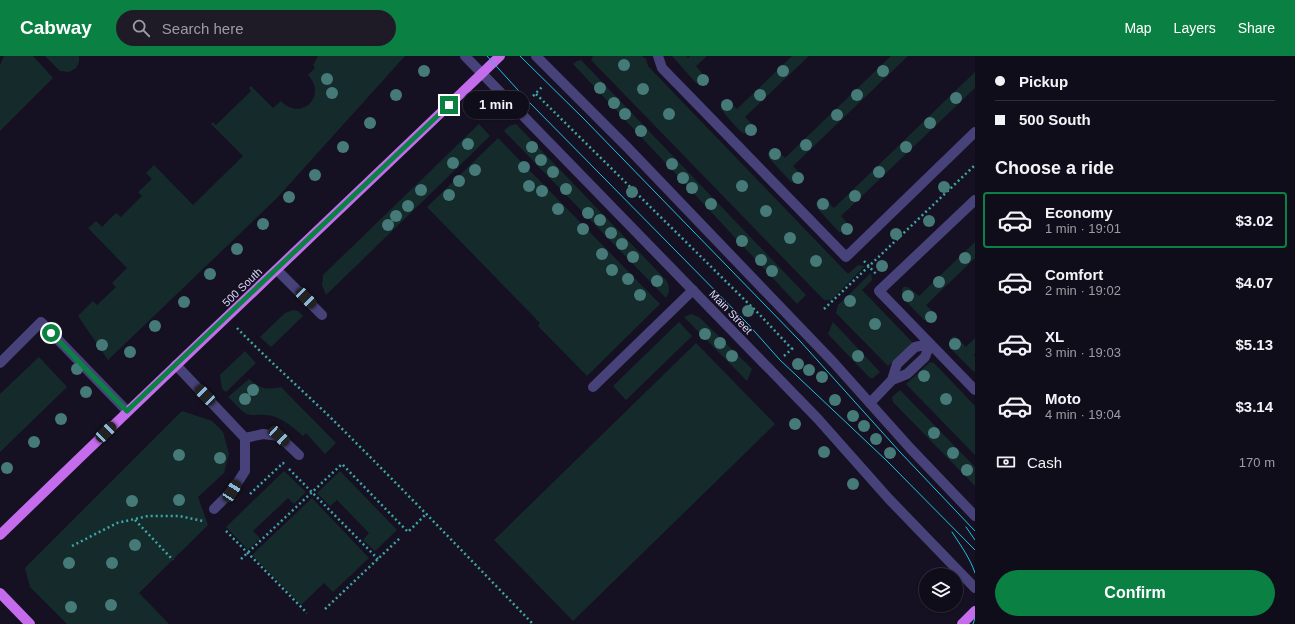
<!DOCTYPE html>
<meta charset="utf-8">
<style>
body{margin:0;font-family:Arial,sans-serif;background:#1e1b27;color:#f1f3f6;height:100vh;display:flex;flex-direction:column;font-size:15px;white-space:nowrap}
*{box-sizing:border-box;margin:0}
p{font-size:13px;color:#9c9ca2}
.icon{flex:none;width:22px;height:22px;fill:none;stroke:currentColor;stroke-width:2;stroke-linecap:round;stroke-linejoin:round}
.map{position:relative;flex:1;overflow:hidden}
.drawer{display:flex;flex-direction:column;background:#100d1a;width:320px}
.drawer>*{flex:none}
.top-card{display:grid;align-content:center;height:88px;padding:0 20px;background:#100d1a}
.tools{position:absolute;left:919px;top:512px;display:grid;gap:8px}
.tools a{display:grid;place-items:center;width:44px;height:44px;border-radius:50%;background:#100d1a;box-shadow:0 1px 3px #0004,0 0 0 1px #302d39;font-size:20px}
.end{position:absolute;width:18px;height:18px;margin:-9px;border:5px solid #0b8043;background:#fff;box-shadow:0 0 0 2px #fff}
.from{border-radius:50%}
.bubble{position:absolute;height:28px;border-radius:14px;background:#100d1a;box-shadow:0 1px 3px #0004,0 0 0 1px #302d39;font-size:13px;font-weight:700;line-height:28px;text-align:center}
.car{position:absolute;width:12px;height:24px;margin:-12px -6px;border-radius:5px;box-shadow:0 0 3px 1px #0007;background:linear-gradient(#222 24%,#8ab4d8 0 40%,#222 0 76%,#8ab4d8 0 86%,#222 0)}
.top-card b{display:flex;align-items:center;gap:14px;height:38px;font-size:15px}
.top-card b+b{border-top:1px solid #302d39}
.top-card i{width:10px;height:10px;background:#f1f3f6}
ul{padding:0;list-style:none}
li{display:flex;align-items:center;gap:12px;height:56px;margin:0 8px 6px;padding:0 12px;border:2px solid transparent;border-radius:4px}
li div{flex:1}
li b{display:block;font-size:15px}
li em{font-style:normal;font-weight:700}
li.on{border-color:#0b8043}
li>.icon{width:36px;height:36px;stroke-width:1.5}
h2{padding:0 20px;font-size:18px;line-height:48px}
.pay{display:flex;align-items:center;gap:10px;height:44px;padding:0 20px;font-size:15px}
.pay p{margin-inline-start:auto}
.primary-button{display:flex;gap:8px;margin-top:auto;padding:8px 20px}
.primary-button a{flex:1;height:46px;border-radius:24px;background:#0b8043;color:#fff;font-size:16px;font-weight:700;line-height:46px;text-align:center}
header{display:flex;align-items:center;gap:24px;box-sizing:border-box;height:56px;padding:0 20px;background:#0b8043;color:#fff}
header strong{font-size:19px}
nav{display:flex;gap:22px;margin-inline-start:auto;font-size:14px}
.search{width:280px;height:36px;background:#1e1b27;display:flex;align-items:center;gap:10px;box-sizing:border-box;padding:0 14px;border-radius:22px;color:#9c9ca2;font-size:15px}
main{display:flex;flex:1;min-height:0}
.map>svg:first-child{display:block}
.green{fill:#152a2b}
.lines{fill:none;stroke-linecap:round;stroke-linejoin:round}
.path{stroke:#3ea6a6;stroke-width:2.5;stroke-dasharray:2 3;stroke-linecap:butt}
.minor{stroke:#48427b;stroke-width:10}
.major{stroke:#c46cec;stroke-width:10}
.tram{stroke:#1ebfdf;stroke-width:1}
.tree{fill:#457a78}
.route{stroke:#0b8043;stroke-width:5}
.labels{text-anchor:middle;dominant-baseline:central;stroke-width:3;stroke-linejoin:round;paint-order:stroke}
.street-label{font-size:11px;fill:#ddd7fa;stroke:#151122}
</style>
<header>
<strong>Cabway</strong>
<div class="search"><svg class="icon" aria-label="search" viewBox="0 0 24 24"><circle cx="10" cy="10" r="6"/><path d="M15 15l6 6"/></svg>Search here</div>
<nav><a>Map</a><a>Layers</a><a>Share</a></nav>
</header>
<main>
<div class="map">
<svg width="975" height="568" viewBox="0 0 975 568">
<rect width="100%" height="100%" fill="#151122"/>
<!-- green -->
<g class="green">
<polygon points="4,0 33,0 53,22 0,75 0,9"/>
<polygon points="45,0 79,0 79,6 76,12 69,16 60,15"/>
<path d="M318 0H405L277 142 108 304 78 260 93 245 97 249 116 231 112 227 127 212 88 172 96 165 102 171 116 157 121 161 142 140 138 136 152 123 146 117 154 109 193 149 243 100 211 68 213 66 216 69 251 35 249 32 251 30 273 52 281 45C301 66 328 40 308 19L315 12 313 9Z"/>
<polygon points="593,0 642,0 646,3 648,10 848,218 858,209 865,210 831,244 824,244 591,4"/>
<polygon points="672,0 687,0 688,2 690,0 707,0 696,10 706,22 706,27 700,29 696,27"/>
<path d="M792 0H809L745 61 754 70 755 75C752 78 748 79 743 77 737 73 726 59 721 53V45L727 43 737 53Z"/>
<polygon points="891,0 908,0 793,110 802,120 804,124 797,127 791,126 769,102 768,97 771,93 775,92 785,102"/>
<polygon points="581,4 806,239 797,248 573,8 577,5"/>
<polygon points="975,16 975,32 841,160 850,170 852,174 848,177 839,176 817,152 816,147 819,143 823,142 834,152"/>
<polygon points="479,68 490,80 326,239 322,229 323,219"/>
<path d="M516 68 666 224C670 230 670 235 666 242L504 75 509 70Z"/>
<polygon points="498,82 660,248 587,320 538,270 540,267 427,151"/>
<polygon points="975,186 975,202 926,249 935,258 937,262 930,266 924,264 902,241 902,233 904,231 908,231 919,240"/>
<polygon points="871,217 872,224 862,234 912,286 912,289 888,310 836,257 838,249"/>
<polygon points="293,254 298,255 303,260 271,291 260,281 285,257"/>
<polygon points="691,258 699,261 752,313 747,325 684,261"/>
<polygon points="679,266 692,280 626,344 613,330"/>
<polygon points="833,266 880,316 873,322 870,322 828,278"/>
<polygon points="954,280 957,282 966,291 975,282 975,297 974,299 975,301 975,316 972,314 949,291 950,283"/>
<polygon points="696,287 775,368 573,565 494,484"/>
<polygon points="245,295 256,307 226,336 222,333 220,319"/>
<polygon points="39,301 67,331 0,396 0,338"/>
<polygon points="930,306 934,307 975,350 975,399 906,328"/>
<path d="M249 323C261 333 266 334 281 331L336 387 325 398 306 377 303 380C292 370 280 360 266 359 260 358 252 360 247 358 240 355 234 346 228 341Z"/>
<polygon points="900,334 975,411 975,430 893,346 892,341"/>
<polygon points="182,355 212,365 223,376 229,398 224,417 198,441 208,469 139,537 169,568 67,568 30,531 25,512"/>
<polygon points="284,415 306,436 294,448 288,442 253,475 260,482 248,494 226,471"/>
<polygon points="340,415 397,474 375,495 363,484 369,477 337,444 330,450 317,437"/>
<polygon points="312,442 369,502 333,536 324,527 301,549 252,499"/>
</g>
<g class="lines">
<!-- path -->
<g class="path">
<polyline points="536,38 760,259 792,293"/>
<polyline points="533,40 543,30"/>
<polyline points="864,205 876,218"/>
<polyline points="824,253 975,109"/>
<path d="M237 272C267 303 300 332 331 362 400 430 466 499 533 568"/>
<polyline points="784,300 793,292"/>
<polyline points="289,413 378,503"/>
<polyline points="250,438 283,407 284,408"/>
<polyline points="135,464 173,504"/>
<polyline points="226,475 307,557"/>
<polyline points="72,490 117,467 148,460 179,460 203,465"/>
<polyline points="241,503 342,408 408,476 426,458"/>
<polyline points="325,553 400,482"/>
</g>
<!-- minor -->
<g class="minor">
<polyline points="465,0 818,363 889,443 975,532"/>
<polyline points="536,0 627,91 834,307 910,392 975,460"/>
<polyline points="658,0 662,12 846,201 975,76"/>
<polyline points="975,144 879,235 975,334"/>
<polyline points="277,214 322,259"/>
<polyline points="0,307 41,266 127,355"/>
<polyline points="176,309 245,382 245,415 232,435 214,453"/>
<polyline points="593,331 693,234"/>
<polyline points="870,347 892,324 907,318 925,301 930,288 915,291 897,308 892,324"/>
<polyline points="245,382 263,378 279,380 299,399"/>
</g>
<!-- major -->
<g class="major">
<path d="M0 479C165 318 334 160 500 0"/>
<polyline points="0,537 30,568"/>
<polyline points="962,568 975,555"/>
</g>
<!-- tram -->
<g class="tram">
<polyline points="487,0 528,45 747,267 780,304 887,405 975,494"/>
<polyline points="520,0 584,63 800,285 900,396 975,475"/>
<polyline points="966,471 975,484"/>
<path d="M952 476C961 490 970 502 975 517"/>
<polyline points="973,568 975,562"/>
</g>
</g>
<!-- trees -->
<g class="tree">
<circle cx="624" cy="9" r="6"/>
<circle cx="424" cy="15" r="6"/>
<circle cx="783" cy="15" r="6"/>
<circle cx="883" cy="15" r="6"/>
<circle cx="327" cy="23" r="6"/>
<circle cx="703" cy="24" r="6"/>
<circle cx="600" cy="32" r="6"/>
<circle cx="643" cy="33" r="6"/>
<circle cx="332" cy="37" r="6"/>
<circle cx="396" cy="39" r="6"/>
<circle cx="760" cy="39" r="6"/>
<circle cx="857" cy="39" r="6"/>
<circle cx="956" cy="42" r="6"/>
<circle cx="614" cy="47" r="6"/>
<circle cx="727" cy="49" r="6"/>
<circle cx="625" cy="58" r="6"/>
<circle cx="669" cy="58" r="6"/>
<circle cx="837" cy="59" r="6"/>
<circle cx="370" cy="67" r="6"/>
<circle cx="930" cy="67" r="6"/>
<circle cx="751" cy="74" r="6"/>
<circle cx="641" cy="75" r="6"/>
<circle cx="468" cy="88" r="6"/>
<circle cx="806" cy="89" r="6"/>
<circle cx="343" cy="91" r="6"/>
<circle cx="532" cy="91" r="6"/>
<circle cx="906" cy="91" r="6"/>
<circle cx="775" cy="98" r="6"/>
<circle cx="541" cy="104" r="6"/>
<circle cx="453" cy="107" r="6"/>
<circle cx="672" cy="108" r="6"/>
<circle cx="524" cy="111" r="6"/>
<circle cx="475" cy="114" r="6"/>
<circle cx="553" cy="116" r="6"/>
<circle cx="879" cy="116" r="6"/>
<circle cx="315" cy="119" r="6"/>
<circle cx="683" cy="122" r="6"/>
<circle cx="798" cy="122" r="6"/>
<circle cx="459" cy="125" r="6"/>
<circle cx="529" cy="130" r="6"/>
<circle cx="742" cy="130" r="6"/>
<circle cx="944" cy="131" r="6"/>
<circle cx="692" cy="132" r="6"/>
<circle cx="566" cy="133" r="6"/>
<circle cx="421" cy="134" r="6"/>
<circle cx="542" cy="135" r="6"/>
<circle cx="632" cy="136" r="6"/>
<circle cx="449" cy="139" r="6"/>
<circle cx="855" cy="140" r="6"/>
<circle cx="289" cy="141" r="6"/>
<circle cx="711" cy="148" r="6"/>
<circle cx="823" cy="148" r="6"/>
<circle cx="408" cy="150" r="6"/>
<circle cx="558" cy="153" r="6"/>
<circle cx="766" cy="155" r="6"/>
<circle cx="588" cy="157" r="6"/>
<circle cx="396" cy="160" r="6"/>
<circle cx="600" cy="164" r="6"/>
<circle cx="929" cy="165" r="6"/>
<circle cx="263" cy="168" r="6"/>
<circle cx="388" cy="169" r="6"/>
<circle cx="583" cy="173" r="6"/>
<circle cx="847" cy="173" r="6"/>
<circle cx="611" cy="177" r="6"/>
<circle cx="896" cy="178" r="6"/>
<circle cx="790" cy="182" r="6"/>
<circle cx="742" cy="185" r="6"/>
<circle cx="622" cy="188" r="6"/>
<circle cx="237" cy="193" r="6"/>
<circle cx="602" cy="198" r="6"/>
<circle cx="633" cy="201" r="6"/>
<circle cx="965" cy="202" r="6"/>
<circle cx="761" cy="204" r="6"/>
<circle cx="816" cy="205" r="6"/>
<circle cx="882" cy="210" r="6"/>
<circle cx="612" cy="214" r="6"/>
<circle cx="772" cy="215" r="6"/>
<circle cx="210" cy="218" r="6"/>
<circle cx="628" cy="223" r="6"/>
<circle cx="657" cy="225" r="6"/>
<circle cx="939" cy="226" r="6"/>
<circle cx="640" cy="239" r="6"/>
<circle cx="908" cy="240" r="6"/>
<circle cx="850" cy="245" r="6"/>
<circle cx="184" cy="246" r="6"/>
<circle cx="748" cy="255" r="6"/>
<circle cx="931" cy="261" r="6"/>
<circle cx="875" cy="268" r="6"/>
<circle cx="155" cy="270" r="6"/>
<circle cx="705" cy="278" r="6"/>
<circle cx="720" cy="287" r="6"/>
<circle cx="955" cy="288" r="6"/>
<circle cx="102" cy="289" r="6"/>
<circle cx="130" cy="296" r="6"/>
<circle cx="732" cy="300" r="6"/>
<circle cx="858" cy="300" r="6"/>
<circle cx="798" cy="308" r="6"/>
<circle cx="77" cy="313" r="6"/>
<circle cx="809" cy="314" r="6"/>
<circle cx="924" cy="320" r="6"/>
<circle cx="822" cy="321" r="6"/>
<circle cx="253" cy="334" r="6"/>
<circle cx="86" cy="336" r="6"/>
<circle cx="245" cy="343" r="6"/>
<circle cx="946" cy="343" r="6"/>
<circle cx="835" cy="344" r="6"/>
<circle cx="853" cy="360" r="6"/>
<circle cx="61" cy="363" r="6"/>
<circle cx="795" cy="368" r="6"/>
<circle cx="864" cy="370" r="6"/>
<circle cx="934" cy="377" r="6"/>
<circle cx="876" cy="383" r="6"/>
<circle cx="34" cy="386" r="6"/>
<circle cx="824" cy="396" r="6"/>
<circle cx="890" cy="397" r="6"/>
<circle cx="953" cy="397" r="6"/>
<circle cx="179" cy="399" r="6"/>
<circle cx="220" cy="402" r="6"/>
<circle cx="7" cy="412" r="6"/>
<circle cx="967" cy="414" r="6"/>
<circle cx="853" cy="428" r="6"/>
<circle cx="179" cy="444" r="6"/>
<circle cx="132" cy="445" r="6"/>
<circle cx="135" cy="489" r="6"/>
<circle cx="69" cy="507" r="6"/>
<circle cx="112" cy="507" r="6"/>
<circle cx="111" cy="549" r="6"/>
<circle cx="71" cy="551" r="6"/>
</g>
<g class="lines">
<!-- route -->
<polyline class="route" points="51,277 127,355 449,49"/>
</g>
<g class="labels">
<!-- street labels -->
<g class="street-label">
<text transform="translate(242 231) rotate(-44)">500 South</text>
<text transform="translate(731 256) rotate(46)">Main Street</text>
</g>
</g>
</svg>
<div class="tools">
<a><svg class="icon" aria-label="layers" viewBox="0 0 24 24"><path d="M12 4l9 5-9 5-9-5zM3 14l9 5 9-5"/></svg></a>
</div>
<i class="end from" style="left:51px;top:277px"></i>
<i class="end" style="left:449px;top:49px"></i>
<div class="bubble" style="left:463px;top:35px;width:66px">1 min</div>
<i class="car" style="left:306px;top:242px;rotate:135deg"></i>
<i class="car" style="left:205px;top:339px;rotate:316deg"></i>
<i class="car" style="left:106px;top:376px;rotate:46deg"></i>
<i class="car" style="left:279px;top:380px;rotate:133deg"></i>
<i class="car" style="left:232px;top:435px;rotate:33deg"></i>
</div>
<section class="drawer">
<div class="top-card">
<b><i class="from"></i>Pickup</b>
<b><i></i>500 South</b>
</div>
<h2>Choose a ride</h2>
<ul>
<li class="on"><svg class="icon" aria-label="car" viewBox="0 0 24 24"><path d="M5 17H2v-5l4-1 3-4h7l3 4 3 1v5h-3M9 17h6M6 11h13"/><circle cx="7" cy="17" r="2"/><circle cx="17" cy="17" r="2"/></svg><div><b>Economy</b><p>1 min · 19:01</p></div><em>$3.02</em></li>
<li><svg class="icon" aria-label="car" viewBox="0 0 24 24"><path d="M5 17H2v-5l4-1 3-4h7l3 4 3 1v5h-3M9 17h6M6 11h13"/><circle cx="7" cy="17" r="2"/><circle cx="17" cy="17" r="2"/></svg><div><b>Comfort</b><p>2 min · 19:02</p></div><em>$4.07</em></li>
<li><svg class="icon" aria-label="car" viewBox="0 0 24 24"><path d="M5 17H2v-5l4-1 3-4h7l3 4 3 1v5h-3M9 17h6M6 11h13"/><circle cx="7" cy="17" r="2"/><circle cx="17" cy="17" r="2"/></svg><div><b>XL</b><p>3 min · 19:03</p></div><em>$5.13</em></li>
<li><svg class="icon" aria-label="car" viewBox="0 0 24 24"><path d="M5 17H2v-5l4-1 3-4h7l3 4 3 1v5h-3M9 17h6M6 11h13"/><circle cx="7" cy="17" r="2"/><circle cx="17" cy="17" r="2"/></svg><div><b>Moto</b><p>4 min · 19:04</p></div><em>$3.14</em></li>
</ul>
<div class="pay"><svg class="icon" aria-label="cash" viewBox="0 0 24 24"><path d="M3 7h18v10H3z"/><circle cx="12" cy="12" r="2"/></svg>Cash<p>170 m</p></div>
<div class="primary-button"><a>Confirm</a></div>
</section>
</main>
